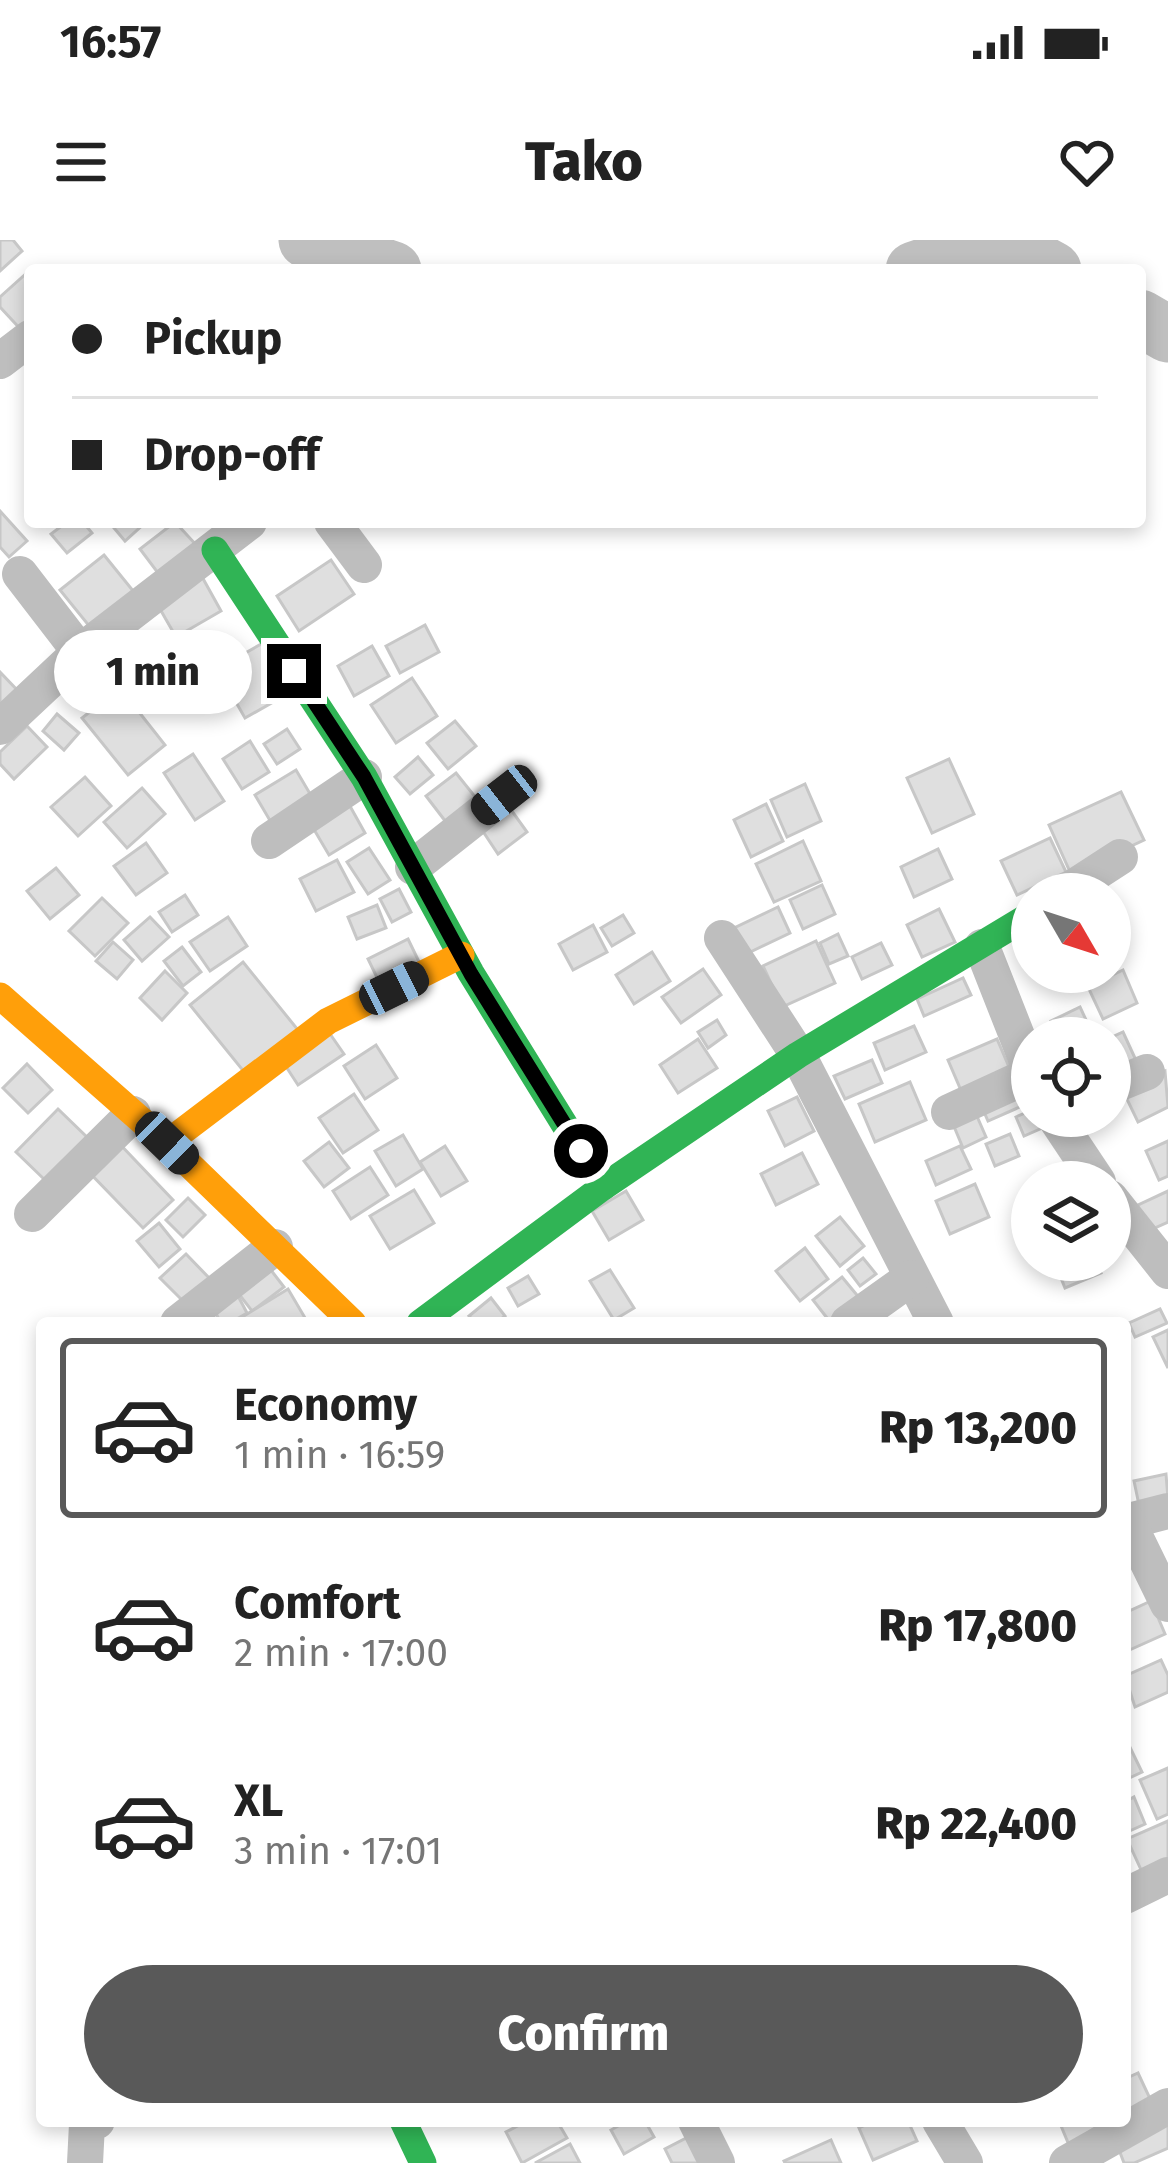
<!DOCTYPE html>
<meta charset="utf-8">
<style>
body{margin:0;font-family:"Fira Sans",sans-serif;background:#f6f6f6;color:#222;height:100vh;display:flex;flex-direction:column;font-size:45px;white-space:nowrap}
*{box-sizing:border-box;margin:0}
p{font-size:39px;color:#767676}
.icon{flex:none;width:66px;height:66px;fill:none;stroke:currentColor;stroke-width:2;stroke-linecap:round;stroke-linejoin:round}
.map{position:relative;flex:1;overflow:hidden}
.panel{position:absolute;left:36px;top:1077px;width:1095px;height:810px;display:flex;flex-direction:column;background:#fff;border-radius:12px;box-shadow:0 6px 18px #0003}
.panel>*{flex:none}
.hud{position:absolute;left:24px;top:24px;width:1122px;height:264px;border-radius:12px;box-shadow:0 6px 18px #0003;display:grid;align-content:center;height:264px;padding:0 48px;background:#fff}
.needle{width:78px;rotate:129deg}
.tools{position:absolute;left:1011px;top:633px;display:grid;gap:24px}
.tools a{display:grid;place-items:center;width:120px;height:120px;border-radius:50%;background:#fff;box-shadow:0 6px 18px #0003;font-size:60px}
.end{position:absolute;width:54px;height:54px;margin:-27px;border:15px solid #000;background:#fff;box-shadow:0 0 0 6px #fff}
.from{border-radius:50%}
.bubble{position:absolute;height:84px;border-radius:42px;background:#fff;box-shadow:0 6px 18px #0003;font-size:39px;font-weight:800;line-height:84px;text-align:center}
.car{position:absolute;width:36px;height:72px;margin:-36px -18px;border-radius:15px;box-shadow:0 0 9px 3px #0007;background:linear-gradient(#222 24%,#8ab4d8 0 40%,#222 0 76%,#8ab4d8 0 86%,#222 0)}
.hud b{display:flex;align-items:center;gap:42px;height:114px;font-size:45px}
.hud b+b{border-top:3px solid #e0e0e0}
.hud i{width:30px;height:30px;background:#222}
ul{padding:21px 0 0;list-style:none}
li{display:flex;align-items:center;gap:36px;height:180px;margin:0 24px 18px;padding:0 24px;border:6px solid transparent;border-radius:12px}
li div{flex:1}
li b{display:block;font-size:45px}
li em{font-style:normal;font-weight:800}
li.active{border-color:#595959}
li>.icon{width:108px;height:108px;stroke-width:1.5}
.cta{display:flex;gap:24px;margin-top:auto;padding:24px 48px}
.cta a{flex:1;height:138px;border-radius:72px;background:#595959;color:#fff;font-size:48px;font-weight:800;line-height:138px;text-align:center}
.status{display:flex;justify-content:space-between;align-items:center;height:84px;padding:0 60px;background:#fff;direction:ltr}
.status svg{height:33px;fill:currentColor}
header{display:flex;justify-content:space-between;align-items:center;height:156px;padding:0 48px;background:#fff;font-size:54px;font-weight:800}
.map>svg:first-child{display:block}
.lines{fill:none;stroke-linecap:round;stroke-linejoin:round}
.river{stroke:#bfbfbf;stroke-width:57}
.building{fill:#dfdfdf;stroke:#c7c7c7;stroke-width:3}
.street{stroke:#bebebe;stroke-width:36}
.fast{stroke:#30b455;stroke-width:27}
.slow{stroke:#ff9f0a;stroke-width:27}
.route{stroke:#000;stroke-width:15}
</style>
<div class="status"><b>16:57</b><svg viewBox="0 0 49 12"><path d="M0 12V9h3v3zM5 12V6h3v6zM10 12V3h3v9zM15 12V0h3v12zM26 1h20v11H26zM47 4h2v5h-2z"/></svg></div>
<header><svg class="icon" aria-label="menu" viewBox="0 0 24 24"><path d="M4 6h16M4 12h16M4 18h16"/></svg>Tako<svg class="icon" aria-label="heart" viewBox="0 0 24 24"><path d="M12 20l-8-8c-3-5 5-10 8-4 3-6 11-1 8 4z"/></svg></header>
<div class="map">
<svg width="1168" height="1923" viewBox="0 0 1168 1923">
<rect width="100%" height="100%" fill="#fff"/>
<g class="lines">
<!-- river -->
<g class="river">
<polyline points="307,0 393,30"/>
<polyline points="914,30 1000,1 1053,30"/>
<polyline points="1140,78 1168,94"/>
</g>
</g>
<!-- building -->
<g class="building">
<polygon points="0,0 13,0 22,11 0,31"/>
<polygon points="30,30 30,90 25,94 0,67 0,57"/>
<polygon points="0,271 27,301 9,317 0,307"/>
<polygon points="67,282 83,282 92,293 67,313 51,294"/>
<polygon points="109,282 146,282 125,301"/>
<polygon points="175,282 199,308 161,337 140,309"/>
<polygon points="104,315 134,352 90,387 60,350"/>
<polygon points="331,320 354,354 299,391 277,356"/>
<polygon points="201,335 221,371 176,397 156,362"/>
<polygon points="425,385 439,412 400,433 386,406"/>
<polygon points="163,394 174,408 154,424 142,410"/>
<polygon points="263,403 291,452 245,478 217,429"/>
<polygon points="372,406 389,436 354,456 338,426"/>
<polygon points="193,410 218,445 183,470 158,435"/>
<polygon points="0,432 21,454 0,475"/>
<polygon points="412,438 437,476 396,503 371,465"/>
<polygon points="120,448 165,505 128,535 82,478"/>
<polygon points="57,474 79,493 64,510 43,491"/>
<polygon points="455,481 476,506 448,529 427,503"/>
<polygon points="27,486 47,507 14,539 0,524 0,512"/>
<polygon points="287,489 300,509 277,524 264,504"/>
<polygon points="250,501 269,532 242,549 223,519"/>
<polygon points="193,514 224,561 195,580 164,533"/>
<polygon points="418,517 433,535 410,554 395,537"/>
<polygon points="949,519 974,574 932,593 907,538"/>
<polygon points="296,530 316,564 275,589 255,555"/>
<polygon points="456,533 476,558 446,582 426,556"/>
<polygon points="85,537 111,566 78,596 51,567"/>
<polygon points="805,544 821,581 787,597 771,560"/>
<polygon points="142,548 165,574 127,608 104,582"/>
<polygon points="1121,552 1144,600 1071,634 1049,585"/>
<polygon points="346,559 365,593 329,615 309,581"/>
<polygon points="766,564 783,601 751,617 734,580"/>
<polygon points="509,567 527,592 498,614 480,587"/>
<polygon points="1050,598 1066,632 1017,655 1001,621"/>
<polygon points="803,601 821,641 774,662 756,624"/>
<polygon points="146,603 167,633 136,655 114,626"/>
<polygon points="369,608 390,640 368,654 347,622"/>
<polygon points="938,609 952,639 914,657 901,627"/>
<polygon points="337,620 354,652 316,671 300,639"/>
<polygon points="56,628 79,655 50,679 27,651"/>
<polygon points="822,645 835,674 803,689 790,660"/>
<polygon points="399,649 411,672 392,682 380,659"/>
<polygon points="185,655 198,675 172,692 159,672"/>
<polygon points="102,658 128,683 95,716 69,691"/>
<polygon points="377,665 386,688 357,699 348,677"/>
<polygon points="778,667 790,693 744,715 732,689"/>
<polygon points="939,669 955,702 922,717 907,685"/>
<polygon points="623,675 634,693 612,706 601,688"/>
<polygon points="150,677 169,697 142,721 124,700"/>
<polygon points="228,677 247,706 210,731 190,702"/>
<polygon points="593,685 607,712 573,730 559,704"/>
<polygon points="838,694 848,716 829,724 820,703"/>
<polygon points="408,699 424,732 384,752 368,719"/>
<polygon points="816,701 835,743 782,767 763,726"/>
<polygon points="113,702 133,720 117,739 96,721"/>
<polygon points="881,703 892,725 862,739 852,717"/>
<polygon points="182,707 201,732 183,746 164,721"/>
<polygon points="652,712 670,741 634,764 616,735"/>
<polygon points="243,722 298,790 245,833 190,765"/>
<polygon points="703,729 721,755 681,783 662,757"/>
<polygon points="1123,730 1137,763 1103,779 1088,747"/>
<polygon points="165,731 187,753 162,780 140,758"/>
<polygon points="963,738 971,755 924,776 917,759"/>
<polygon points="1080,767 1094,797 1059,798 1051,781"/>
<polygon points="717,780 726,795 708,808 698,792"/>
<polygon points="914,786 926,812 885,830 874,803"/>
<polygon points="328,791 344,814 298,845 283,822"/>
<polygon points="1123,792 1140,829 1110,843 1110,798"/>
<polygon points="698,799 717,828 678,853 660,825"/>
<polygon points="997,799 1012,834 963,855 948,820"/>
<polygon points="376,805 397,838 365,859 344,826"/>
<polygon points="872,820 882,843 845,859 834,836"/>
<polygon points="27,824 52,850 28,873 3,848"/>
<polygon points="1165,831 1168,867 1138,882 1123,851"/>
<polygon points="910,842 926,880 875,902 859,864"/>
<polygon points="1025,846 1031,862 988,881 981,865"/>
<polygon points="354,854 378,890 343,913 319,878"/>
<polygon points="797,857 814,891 785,906 768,871"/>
<polygon points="58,869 89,899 47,942 16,912"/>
<polygon points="1032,870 1032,876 1045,876 1049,885 1024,896 1016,877"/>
<polygon points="976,874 986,897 963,908 953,884"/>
<polygon points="1010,894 1019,916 995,926 986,904"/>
<polygon points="403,895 423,929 396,946 375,911"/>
<polygon points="114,898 173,960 143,988 84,927"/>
<polygon points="1168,901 1168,936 1159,940 1146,911"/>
<polygon points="329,902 349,928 324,947 304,921"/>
<polygon points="445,906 467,941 441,956 420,922"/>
<polygon points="960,906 971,929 936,945 926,921"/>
<polygon points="802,913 818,944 776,965 761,934"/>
<polygon points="370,927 388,955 351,979 333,951"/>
<polygon points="975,944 989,977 950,994 936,961"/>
<polygon points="414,950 434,983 390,1009 370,976"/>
<polygon points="626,951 643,980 609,1000 592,971"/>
<polygon points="1168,951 1168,982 1148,991 1136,966"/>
<polygon points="188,958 205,975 183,997 166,980"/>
<polygon points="840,977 864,1006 840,1026 816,996"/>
<polygon points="159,983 180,1009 159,1027 137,1001"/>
<polygon points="805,1008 828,1039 800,1061 776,1031"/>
<polygon points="186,1014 213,1042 188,1066 160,1038"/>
<polygon points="863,1018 876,1034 860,1046 848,1030"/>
<polygon points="1062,1020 1095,1020 1101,1033 1065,1048 1055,1023"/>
<polygon points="267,1025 284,1047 252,1071 235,1049"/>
<polygon points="610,1030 634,1068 614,1080 590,1041"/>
<polygon points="528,1036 539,1054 518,1066 508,1048"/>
<polygon points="842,1037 866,1066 831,1083 813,1060"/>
<polygon points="288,1049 308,1083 241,1083 239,1079"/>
<polygon points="237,1054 247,1073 230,1083 221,1083 213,1068"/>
<polygon points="491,1058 505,1076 496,1083 475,1083 469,1076"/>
<polygon points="1160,1069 1167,1083 1135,1097 1129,1083"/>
<polygon points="1168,1090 1168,1128 1153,1097"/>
<polygon points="1166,1234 1168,1259 1139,1265 1134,1241"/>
<polygon points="1151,1361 1165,1394 1125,1412 1125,1373"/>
<polygon points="1161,1420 1168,1435 1168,1452 1135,1467 1125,1436"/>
<polygon points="1125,1497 1142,1532 1125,1540"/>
<polygon points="1168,1528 1168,1574 1157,1579 1140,1540"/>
<polygon points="1134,1557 1145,1584 1125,1593 1125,1562"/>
<polygon points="1168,1581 1168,1623 1143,1634 1127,1599"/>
<polygon points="1138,1833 1153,1865 1125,1878 1125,1839"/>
<polygon points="1168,1871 1168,1908 1134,1923 1124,1923 1118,1907"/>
<polygon points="527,1881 557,1881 567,1898 522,1923 506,1892"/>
<polygon points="627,1881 645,1881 654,1897 624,1914 611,1890"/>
<polygon points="874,1881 908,1881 917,1901 873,1920 859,1888"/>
<polygon points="1059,1881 1106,1881 1069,1905"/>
<polygon points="696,1893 713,1923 672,1923 665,1909"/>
<polygon points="831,1900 841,1923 785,1923 784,1921"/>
<polygon points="570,1904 580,1923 535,1923"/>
</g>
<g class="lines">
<!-- street -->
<g class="street">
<polyline points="0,121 30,98"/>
<polyline points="332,282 364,325"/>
<polyline points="20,334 80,412"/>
<polyline points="0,487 80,412 249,282"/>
<polyline points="269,601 364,537"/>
<polyline points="413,627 504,555"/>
<polyline points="1063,654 1120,617"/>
<polyline points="722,698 798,815 936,1083"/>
<polyline points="982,707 1032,834"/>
<polyline points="1110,847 1147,832"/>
<polyline points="949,872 1032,834"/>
<polyline points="1054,876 1098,942"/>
<polyline points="1110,958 1168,1031"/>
<polyline points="32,974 133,874"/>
<polyline points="178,1083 275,1007"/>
<polyline points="848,1083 911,1038"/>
<polyline points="1125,1282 1168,1271"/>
<polyline points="1128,1282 1168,1364"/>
<polyline points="1125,1656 1168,1635"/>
<polyline points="696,1881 717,1923"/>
<polyline points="940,1881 965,1923"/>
<polyline points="85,1923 87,1884 97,1881"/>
<polyline points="1067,1923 1168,1866"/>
</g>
<!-- fast -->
<g class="fast">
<polyline points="215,310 364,537 471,733 603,947"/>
<polyline points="420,1083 603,947 798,815 1032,674"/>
<polyline points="403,1881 423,1923"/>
</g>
<!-- slow -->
<g class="slow">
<polyline points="0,756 167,903 353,1083"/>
<polyline points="167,903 328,781 461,715"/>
</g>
</g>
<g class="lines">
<!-- route -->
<polyline class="route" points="294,431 364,537 471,734 581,911"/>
</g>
</svg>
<div class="tools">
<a><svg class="needle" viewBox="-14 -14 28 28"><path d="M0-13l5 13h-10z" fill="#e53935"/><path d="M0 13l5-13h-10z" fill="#767676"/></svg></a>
<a><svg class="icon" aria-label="locate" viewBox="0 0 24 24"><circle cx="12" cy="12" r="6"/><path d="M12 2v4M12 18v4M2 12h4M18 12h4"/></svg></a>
<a><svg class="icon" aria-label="layers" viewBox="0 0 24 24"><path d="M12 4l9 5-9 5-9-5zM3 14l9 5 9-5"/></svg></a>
</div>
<i class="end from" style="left:581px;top:911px"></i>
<i class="end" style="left:294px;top:431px"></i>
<div class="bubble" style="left:54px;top:390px;width:198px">1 min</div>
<i class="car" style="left:504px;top:555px;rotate:232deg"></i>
<i class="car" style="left:394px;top:748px;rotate:64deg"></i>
<i class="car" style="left:167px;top:903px;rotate:134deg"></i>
<div class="hud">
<b><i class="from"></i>Pickup</b>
<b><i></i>Drop-off</b>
</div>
<section class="panel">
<ul>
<li class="active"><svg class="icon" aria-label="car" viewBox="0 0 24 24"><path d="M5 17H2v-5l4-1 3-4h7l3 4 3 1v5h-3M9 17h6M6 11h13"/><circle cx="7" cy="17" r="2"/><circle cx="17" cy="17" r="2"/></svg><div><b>Economy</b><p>1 min · 16:59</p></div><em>Rp 13,200</em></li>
<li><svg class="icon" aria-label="car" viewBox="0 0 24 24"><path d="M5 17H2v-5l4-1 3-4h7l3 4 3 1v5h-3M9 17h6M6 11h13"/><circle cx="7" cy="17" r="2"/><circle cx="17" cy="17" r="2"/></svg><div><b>Comfort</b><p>2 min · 17:00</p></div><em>Rp 17,800</em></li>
<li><svg class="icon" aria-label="car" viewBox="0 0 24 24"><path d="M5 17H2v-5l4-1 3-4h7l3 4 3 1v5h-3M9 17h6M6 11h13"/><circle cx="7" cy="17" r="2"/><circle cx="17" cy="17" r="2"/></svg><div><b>XL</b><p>3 min · 17:01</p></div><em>Rp 22,400</em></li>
</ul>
<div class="cta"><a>Confirm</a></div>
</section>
</div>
